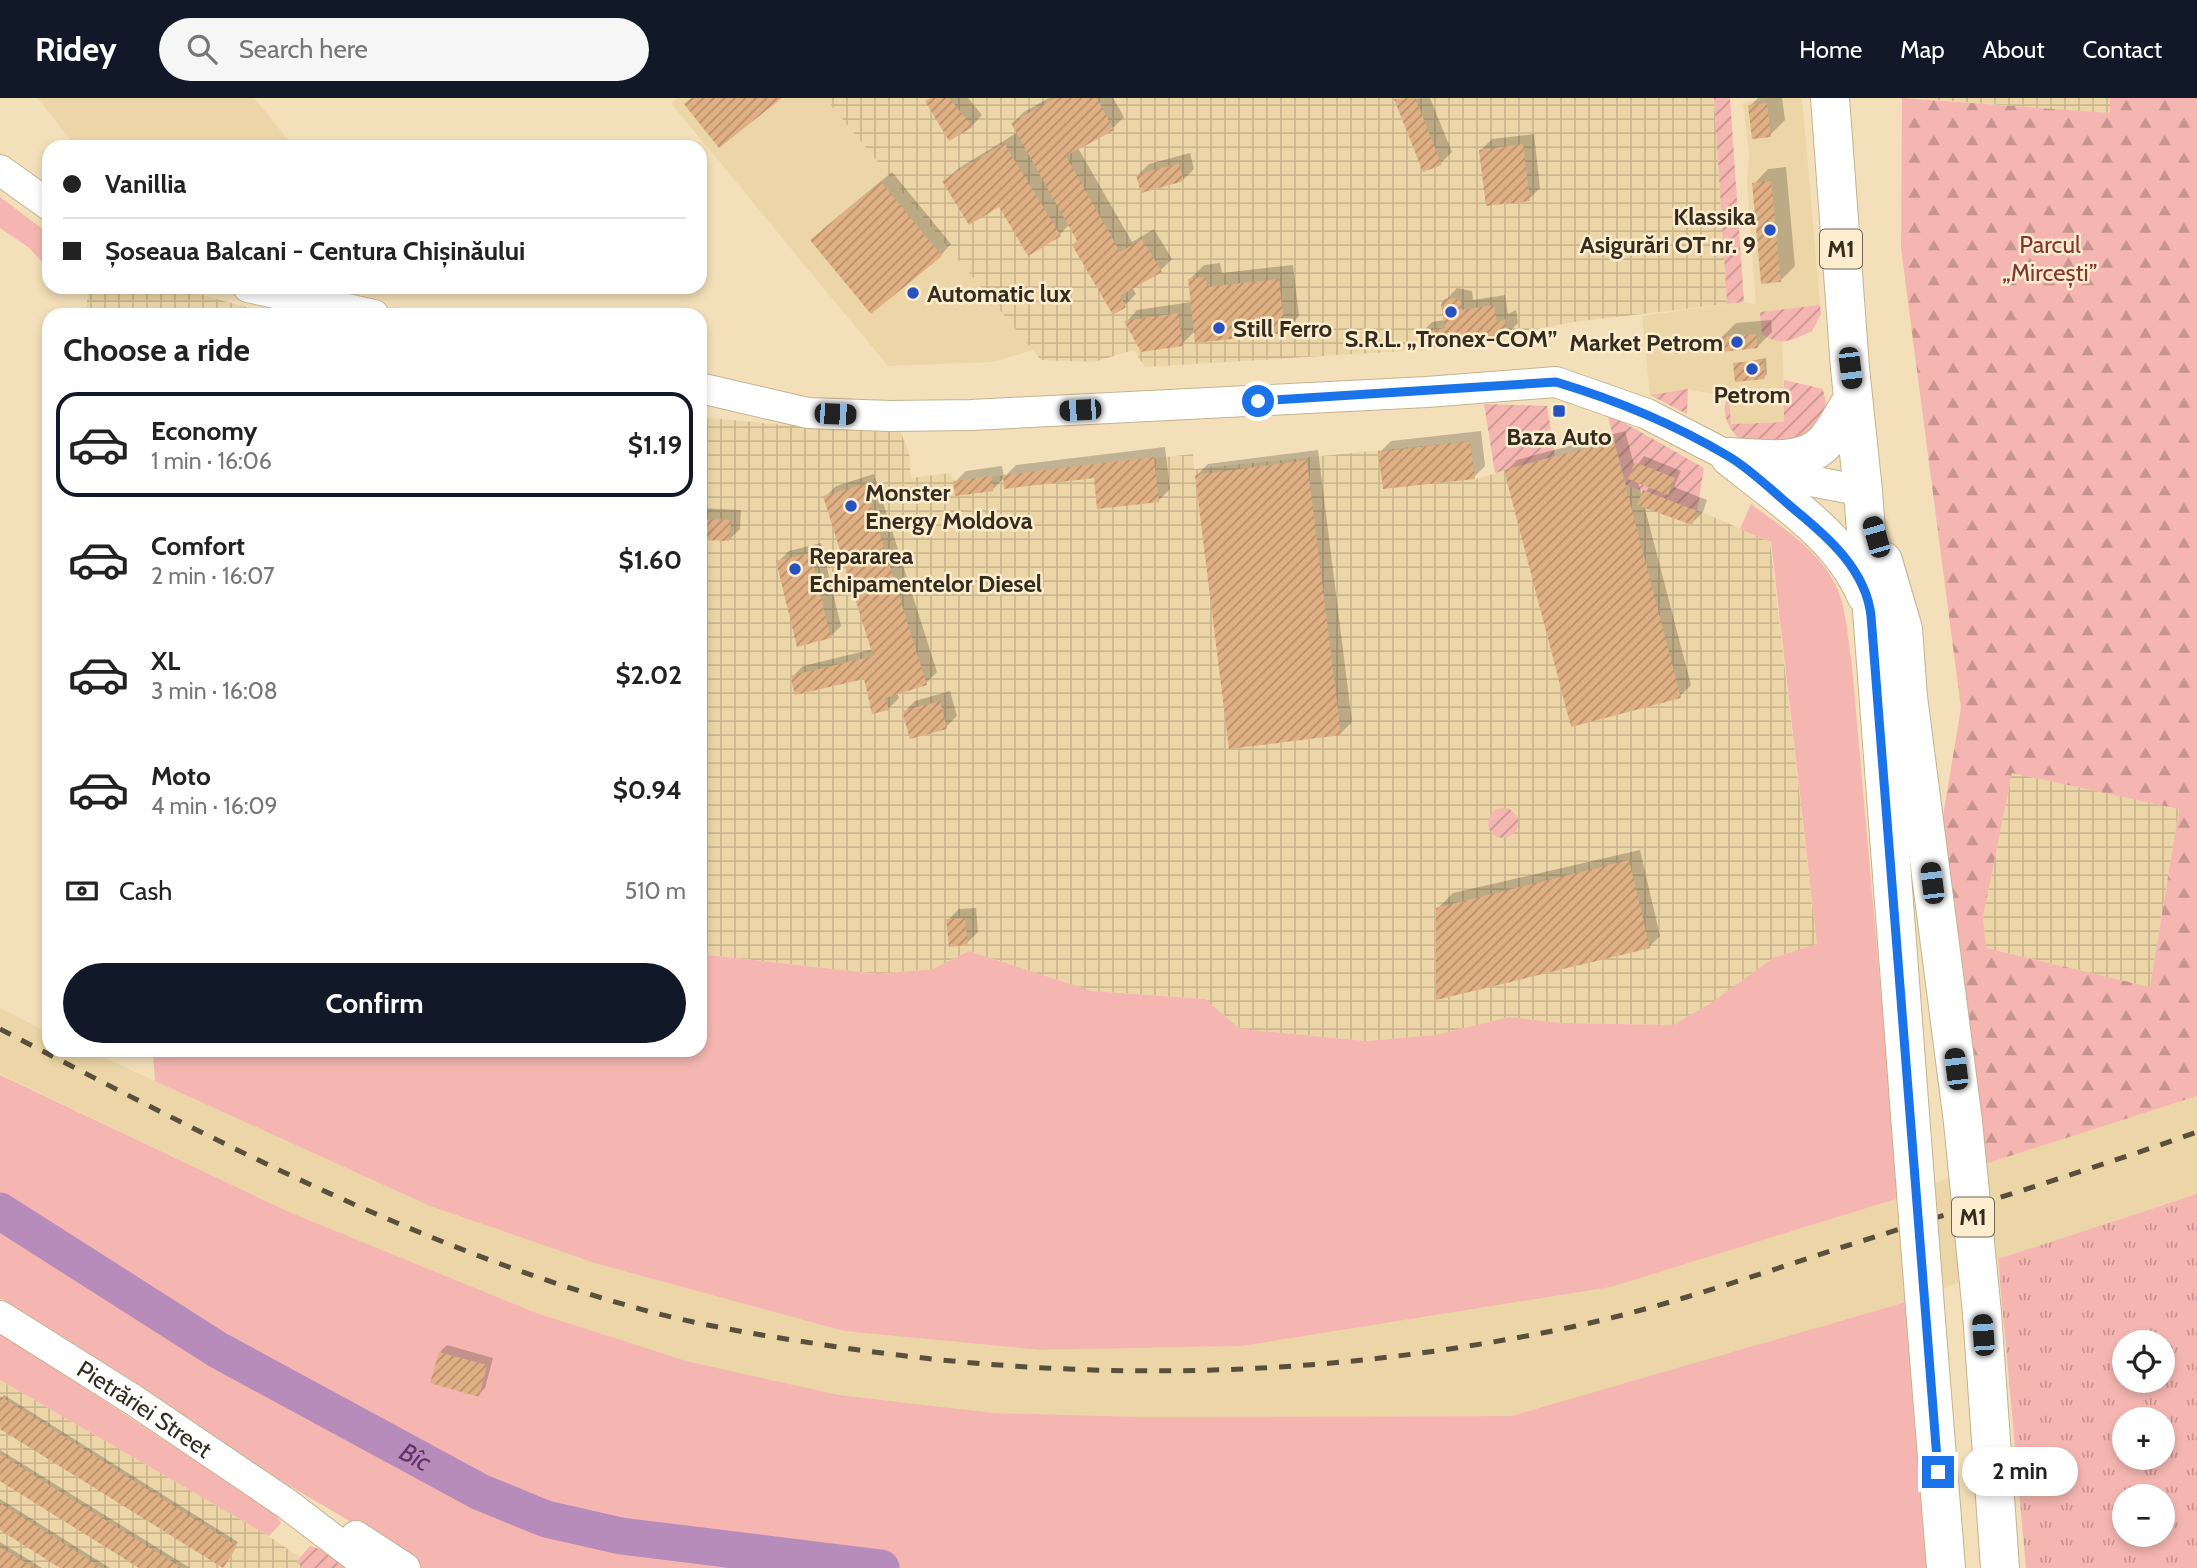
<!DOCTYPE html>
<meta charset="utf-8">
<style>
body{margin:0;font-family:Cabin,sans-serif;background:#f6f6f6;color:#222;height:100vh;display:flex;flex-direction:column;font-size:26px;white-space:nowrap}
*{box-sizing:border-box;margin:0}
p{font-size:23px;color:#767676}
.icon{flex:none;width:38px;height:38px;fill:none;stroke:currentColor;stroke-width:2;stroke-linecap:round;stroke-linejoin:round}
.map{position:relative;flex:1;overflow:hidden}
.panel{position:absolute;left:42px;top:210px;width:665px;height:749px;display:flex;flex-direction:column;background:#fff;border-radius:21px;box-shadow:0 4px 10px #0003}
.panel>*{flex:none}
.top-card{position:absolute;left:42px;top:42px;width:665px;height:154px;border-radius:21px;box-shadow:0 4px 10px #0003;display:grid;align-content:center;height:154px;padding:0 21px;background:#fff}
.buttons{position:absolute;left:2112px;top:1232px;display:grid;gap:14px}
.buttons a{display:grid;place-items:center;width:63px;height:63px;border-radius:50%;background:#fff;box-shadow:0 4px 10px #0003;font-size:35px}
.end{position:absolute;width:32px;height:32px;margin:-16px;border:9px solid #1a73e8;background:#fff;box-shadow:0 0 0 4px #fff}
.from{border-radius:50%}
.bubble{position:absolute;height:49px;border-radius:24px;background:#fff;box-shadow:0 4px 10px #0003;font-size:23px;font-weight:800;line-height:49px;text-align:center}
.car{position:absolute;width:21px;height:42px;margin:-21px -10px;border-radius:9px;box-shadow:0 0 5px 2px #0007;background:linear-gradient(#222 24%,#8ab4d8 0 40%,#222 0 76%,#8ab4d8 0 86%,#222 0)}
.top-card b{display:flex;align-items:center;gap:24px;height:66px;font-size:26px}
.top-card b+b{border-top:2px solid #e0e0e0}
.top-card i{width:18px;height:18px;background:#222}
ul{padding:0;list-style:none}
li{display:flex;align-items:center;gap:21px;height:105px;margin:0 14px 10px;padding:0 7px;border:4px solid transparent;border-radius:21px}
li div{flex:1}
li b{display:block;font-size:26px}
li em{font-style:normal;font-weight:800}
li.selected{border-color:#111827}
li>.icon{width:63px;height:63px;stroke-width:1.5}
h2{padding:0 21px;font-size:32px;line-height:84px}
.pay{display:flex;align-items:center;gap:18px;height:77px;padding:0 21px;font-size:26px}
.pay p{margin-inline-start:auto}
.action{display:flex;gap:14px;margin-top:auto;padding:14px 21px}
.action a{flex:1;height:80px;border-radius:42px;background:#111827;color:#fff;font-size:28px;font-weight:800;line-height:80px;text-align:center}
header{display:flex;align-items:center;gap:42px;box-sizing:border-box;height:98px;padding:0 35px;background:#111827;color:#fff}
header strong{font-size:33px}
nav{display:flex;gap:38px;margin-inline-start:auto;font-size:24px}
.search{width:490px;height:63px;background:#f6f6f6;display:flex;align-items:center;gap:18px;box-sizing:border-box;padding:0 24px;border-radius:38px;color:#767676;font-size:26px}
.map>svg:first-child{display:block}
.built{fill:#ecd5a7}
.industrial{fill:url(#industrial-grid)}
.grass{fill:#f5b6b1}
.forest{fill:url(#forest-firs);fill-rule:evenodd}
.park{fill:url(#park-tufts);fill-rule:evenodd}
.garden{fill:url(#garden-furrows)}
.shadow{fill:#0003;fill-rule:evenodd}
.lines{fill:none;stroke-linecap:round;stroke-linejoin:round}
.river{stroke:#b78cba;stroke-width:37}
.building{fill:url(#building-hatch)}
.tertiary-casing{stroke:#c5b38e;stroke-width:32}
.trunk-casing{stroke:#c5b38e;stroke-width:40}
.tertiary{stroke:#fff;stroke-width:30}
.trunk{stroke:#fff;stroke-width:38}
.rail{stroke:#594f3c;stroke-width:5;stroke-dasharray:12 12;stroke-linecap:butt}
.trunk-bridge-casing{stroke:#c5b38e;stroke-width:40;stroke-linecap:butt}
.trunk-bridge{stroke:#fff;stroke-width:38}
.route{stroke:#1a73e8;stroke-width:9}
.poi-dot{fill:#2652c1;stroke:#fcedce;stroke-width:2.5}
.labels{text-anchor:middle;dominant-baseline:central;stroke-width:5;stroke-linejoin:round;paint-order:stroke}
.shield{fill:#fcedce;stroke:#706653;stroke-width:2}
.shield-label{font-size:23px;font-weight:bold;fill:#342c1e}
.poi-label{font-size:24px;font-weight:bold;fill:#342c1e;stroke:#fcedce;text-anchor:start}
.park-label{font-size:24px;fill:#833331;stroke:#fcedce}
.street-label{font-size:24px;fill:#342c1e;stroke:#fcedce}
.water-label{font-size:26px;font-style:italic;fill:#66316b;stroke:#fcedce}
</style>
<header>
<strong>Ridey</strong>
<div class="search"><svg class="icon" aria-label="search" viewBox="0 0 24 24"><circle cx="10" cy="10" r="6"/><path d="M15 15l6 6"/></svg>Search here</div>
<nav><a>Home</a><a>Map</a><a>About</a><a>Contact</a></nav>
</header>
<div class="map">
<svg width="2197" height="1470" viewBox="0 0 2197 1470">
<defs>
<pattern id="industrial-grid" width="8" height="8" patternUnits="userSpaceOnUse" patternTransform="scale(1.75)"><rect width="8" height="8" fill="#ecd5a7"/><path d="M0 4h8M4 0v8" fill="none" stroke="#cbb78f"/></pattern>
<pattern id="forest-firs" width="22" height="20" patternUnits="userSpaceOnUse" patternTransform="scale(1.75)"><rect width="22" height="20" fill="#f5b6b1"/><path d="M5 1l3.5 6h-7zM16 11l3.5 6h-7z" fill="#c7948f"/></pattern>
<pattern id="park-tufts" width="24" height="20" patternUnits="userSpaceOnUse" patternTransform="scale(1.75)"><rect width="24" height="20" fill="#f5b6b1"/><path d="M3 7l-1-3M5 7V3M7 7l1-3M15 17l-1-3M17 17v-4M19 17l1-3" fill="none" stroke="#c7948f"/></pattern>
<pattern id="garden-furrows" width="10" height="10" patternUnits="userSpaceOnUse" patternTransform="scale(1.75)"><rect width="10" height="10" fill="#f5b6b1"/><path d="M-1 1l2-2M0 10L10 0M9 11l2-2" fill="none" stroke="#c7948f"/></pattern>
<pattern id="building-hatch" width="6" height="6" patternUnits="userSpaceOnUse" patternTransform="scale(1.75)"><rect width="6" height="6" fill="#e0b084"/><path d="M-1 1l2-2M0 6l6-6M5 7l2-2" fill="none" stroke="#b68f6b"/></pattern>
</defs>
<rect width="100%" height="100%" fill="#f3dfb9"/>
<!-- built -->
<g class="built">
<polygon points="38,0 254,0 294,49 76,49"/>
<polygon points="678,0 825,0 1033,252 992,264 888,268 671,5"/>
<polygon points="1772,0 1802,0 1820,207 1781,212 1785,324 1731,326 1729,299 1688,291 1650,297 1642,218 1744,204 1756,206 1747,84 1749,56 1743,5"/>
<polygon points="0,910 49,935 49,952 87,952 430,1108 598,1166 844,1233 1040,1252 1242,1248 1611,1189 1899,1100 1979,1068 2197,998 2197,1096 1998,1161 1960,1184 1906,1204 1511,1318 1143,1319 994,1315 839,1297 686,1263 534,1214 289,1114 0,976"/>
</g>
<!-- industrial -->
<g class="industrial">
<polygon points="825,0 1714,0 1727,206 1574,224 1422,252 1145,269 1134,252 1094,264 1041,262"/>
<polygon points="2110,0 2110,16 1926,1 1926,0"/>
<polygon points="89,189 173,189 275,217 90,217 86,210"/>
<polygon points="700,319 805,329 900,333 909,354 911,380 951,375 953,383 1193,356 1194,371 1470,343 1475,381 1614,343 1626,387 1707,416 1770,444 1817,847 1773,860 1711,905 1673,927 1562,925 1509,919 1436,937 1366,943 1240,931 1205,901 1092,893 969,853 933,871 878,876 700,856"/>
<polygon points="2012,675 2179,710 2150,889 1986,850 1983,819"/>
<polygon points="0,1282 264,1435 316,1470 0,1470"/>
</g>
<!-- grass -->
<g class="grass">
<polygon points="0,99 49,136 49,171 28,149 0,130"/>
<path d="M1751 406C1786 432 1830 459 1842 504 1847 524 1849 547 1852 568L1899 1100 1611 1189 1242 1248 1040 1252 844 1233 598 1166 430 1108 155 983 153 952H700V856L878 876 933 871 969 853 1092 893 1205 901 1240 931 1366 943 1436 937 1509 919 1562 925 1673 927 1711 905 1773 860 1817 846 1771 444 1740 431Z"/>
<polygon points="0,977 289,1114 534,1214 686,1263 839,1297 994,1315 1143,1319 1511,1318 1906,1204 1930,1470 416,1470 358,1428 273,1378 0,1200"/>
<polygon points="0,1234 276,1416 281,1425 269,1438 0,1282"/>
</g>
<!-- forest -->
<path class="forest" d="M1902 0 2110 15V0H2197V998L1979 1068 1938 748 1961 610 1901 150ZM2012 675 2179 711 2150 889 1986 850 1983 819Z"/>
<!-- park -->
<path class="park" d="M2197 1096V1470H2026L1998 1161ZM2124 1244H2163V1283H2124ZM2124 1321H2163V1360H2124ZM2124 1398H2163V1437H2124Z"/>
<!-- garden -->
<g class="garden">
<polygon points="1714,0 1730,0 1744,204 1727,206"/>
<path d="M1820 207 1821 216 1812 233C1792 242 1782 249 1762 236L1760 214Z"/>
<path d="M1784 282 1823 291 1829 319 1810 343H1740C1730 331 1718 314 1729 299L1731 326 1784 324Z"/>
<polygon points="1688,291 1687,316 1650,297"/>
<polygon points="1484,306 1547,308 1555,358 1495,375"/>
<polygon points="1607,315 1704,370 1697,413 1626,387"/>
<circle cx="1503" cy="725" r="15"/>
<polygon points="310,1448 334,1456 351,1470 304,1470 296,1464"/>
</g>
<!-- shadow -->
<g class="shadow">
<polygon points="930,0 968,0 982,17 972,28"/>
<polygon points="1049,0 1113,0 1124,19 1113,30 1078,50 1132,144 1154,131 1172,161 1161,172 1132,189 1136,196 1125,207 1070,126 1060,136 945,83 956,72 1018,34 1013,25 1024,14"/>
<polygon points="1430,0 1452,54 1441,65 1396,1"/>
<polygon points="1758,0 1782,0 1785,22 1770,37 1750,8"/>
<polygon points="1534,36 1540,90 1529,101 1481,52 1492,41"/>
<polygon points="1190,55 1194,71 1183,82 1138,77 1149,66"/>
<polygon points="1786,69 1795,168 1780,183 1754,86 1768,71"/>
<polygon points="892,74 951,146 941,157 823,131"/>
<polygon points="1220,165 1222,175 1293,167 1299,218 1284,233 1195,233 1182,246 1127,223 1137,212 1192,204 1189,182 1204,167"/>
<polygon points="1457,190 1472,193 1473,202 1505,197 1508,216 1516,212 1518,225 1507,236 1421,235 1432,224 1445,222 1446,202"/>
<polygon points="1771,222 1772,234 1757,249 1721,240 1736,225"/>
<polygon points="1691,245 1688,252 1676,250 1679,247"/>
<polygon points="1766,260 1767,276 1764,279 1735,266"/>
<polygon points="1481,333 1485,368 1474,379 1380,354 1391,343"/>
<path d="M1625 333 1635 370 1644 358 1681 373 1674 389 1707 402 1703 414 1692 425 1644 407 1691 587 1680 598 1506 373 1517 362ZM1638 383 1650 388 1642 399Z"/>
<polygon points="1165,349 1170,391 1159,402 1095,378 1005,379 993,391 955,384 966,373 1002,368 1004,379 1016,367"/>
<polygon points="1318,352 1352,624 1341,635 1197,377 1208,366"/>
<polygon points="874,376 937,574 926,585 897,594 899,600 888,611 865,579 792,579 803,568 873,551 825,399 836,388"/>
<polygon points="700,410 741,412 740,431 729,442 700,440"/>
<polygon points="821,445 841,528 830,539 778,464 789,453"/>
<polygon points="950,593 957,618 946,629 904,614 915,603"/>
<polygon points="1640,752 1660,838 1649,849 1438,810 1453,795"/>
<polygon points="976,810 978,834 967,845 948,822 959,811"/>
<polygon points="447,1247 493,1260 485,1290 478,1297 440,1254"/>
<polygon points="4,1297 238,1444 225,1466 0,1329 0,1302"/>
<polygon points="0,1352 190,1470 142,1470 0,1381"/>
<polygon points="0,1401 110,1470 63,1470 0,1430"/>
<polygon points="0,1444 42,1470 0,1470"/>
</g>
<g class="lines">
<!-- river -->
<path class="river" id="s1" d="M0 1113 218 1252 480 1394 546 1421 621 1438 881 1470"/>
</g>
<!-- building -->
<g class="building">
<polygon points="691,0 782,0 719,50 684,6"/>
<polygon points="930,0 949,0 973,29 949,43 925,3"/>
<polygon points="1055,0 1097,0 1114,32 1066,58 1120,154 1142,141 1162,174 1120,198 1126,209 1113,217 1072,147 1077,143 1011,25"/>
<polygon points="1415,0 1442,67 1423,74 1394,1"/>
<polygon points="1767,5 1771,39 1752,41 1748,7"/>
<polygon points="1004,45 1061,138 1028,158 999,109 969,127 942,83"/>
<polygon points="1523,46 1530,103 1486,108 1479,52"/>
<polygon points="1179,65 1184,83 1141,95 1136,77"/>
<polygon points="1771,83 1781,184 1761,186 1752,85"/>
<polygon points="881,84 942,158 871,216 810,142"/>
<polygon points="1206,179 1207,189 1279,181 1285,235 1195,245 1188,181"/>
<polygon points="1454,200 1461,203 1462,212 1494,207 1497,225 1505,221 1508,237 1422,252 1419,234 1445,230 1441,207 1444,201"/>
<polygon points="1178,215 1183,248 1141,254 1124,223"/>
<polygon points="1756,236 1758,250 1721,254 1719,239"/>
<polygon points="1689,247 1689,253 1675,256 1674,250"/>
<polygon points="1763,262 1765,281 1735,284 1733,265"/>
<polygon points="1470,343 1475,381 1383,391 1378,354"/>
<polygon points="1614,343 1681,600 1571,629 1504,372"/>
<polygon points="1154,359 1159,404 1097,411 1094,380 1004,391 1003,377"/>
<polygon points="1307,362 1341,637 1229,651 1195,377"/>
<polygon points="1635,364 1675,380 1668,397 1628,381"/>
<polygon points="992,378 993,393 955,398 953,383"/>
<polygon points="864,386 927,587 885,600 889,612 872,616 864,581 795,597 790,578 873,558 823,398"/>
<polygon points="1643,392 1697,413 1692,427 1637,407"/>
<polygon points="700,421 731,422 729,443 700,442"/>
<polygon points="810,455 831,540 797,549 776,463"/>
<polygon points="940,603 947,631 910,641 902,613"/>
<polygon points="1629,762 1650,850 1436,902 1436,810"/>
<polygon points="965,820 968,847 949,849 946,821"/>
<polygon points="439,1254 487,1267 479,1299 430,1285"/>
<polygon points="0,1298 237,1448 223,1470 0,1331"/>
<polygon points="0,1356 182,1470 139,1470 0,1383"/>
<polygon points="0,1405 102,1470 60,1470 0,1432"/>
<polygon points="0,1449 35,1470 0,1470"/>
</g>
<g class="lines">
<!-- tertiary casing -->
<g class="tertiary-casing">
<g id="tertiary">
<polyline points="0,72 49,107"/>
<polyline points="248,189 374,217"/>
<polyline points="700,290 808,315 890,318 971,317 1427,294 1556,284 1647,316 1730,359 1790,379 1863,393"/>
<path id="s2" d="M0 1218 132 1301 287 1406 371 1470"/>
<polyline points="356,1438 405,1470"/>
</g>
</g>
<!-- trunk casing -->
<g class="trunk-casing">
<g id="trunk">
<polyline points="1830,0 1850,270 1863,393 1912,1043"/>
<path d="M1730 359C1780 400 1840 436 1866 497"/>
<path d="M1730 359C1759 360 1804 369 1826 343 1836 331 1844 315 1853 301"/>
<polyline points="1883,463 1903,531 1908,599 1963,1024"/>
<polyline points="1925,1210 1946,1470"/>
<polyline points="1982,1215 2000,1470"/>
</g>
</g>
<!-- tertiary -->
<use href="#tertiary" class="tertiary"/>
<!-- trunk -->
<use href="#trunk" class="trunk"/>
<!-- rail -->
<path class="rail" d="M0 931C210 1040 425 1154 655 1215 722 1232 791 1242 859 1252 1104 1286 1339 1279 1581 1227 1671 1207 1759 1176 1846 1148 1963 1111 2081 1075 2197 1034"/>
<!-- trunk-bridge casing -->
<g class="trunk-bridge-casing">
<g id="trunk-bridge">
<polyline points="1963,1024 1982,1215"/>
<polyline points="1912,1043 1925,1210"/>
</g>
</g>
<!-- trunk-bridge -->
<use href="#trunk-bridge" class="trunk-bridge"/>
</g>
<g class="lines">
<!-- route -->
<path class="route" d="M1258 303 1556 284C1616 302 1674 326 1728 358 1752 372 1773 394 1795 412 1828 439 1866 472 1871 518L1938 1374"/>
</g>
<!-- markers -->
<g class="poi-dot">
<circle cx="1770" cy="132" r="7"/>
<circle cx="913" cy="195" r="7"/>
<circle cx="1451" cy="214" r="7"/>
<circle cx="1219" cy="230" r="7"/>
<circle cx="1737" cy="244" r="7"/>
<circle cx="1752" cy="271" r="7"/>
<rect x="1552" y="306" width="14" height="14" rx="3.5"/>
<circle cx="851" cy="408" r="7"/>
<circle cx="795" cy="471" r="7"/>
</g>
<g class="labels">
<!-- shield labels -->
<g class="shield">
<rect x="1820" y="131.5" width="42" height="39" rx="5"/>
<rect x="1952" y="1099.5" width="42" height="39" rx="5"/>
</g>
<g class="shield-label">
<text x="1841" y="151">M1</text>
<text x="1973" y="1119">M1</text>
</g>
<!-- poi labels -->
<g class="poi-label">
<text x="1756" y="118" text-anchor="end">Klassika<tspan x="1756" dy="28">Asigurări OT nr. 9</tspan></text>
<text x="927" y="195">Automatic lux</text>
<text x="1233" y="230">Still Ferro</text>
<text x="1451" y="240" text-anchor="middle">S.R.L. „Tronex-COM”</text>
<text x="1723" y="244" text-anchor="end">Market Petrom</text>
<text x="1752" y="296" text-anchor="middle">Petrom</text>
<text x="1559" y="338" text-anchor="middle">Baza Auto</text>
<text x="865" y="394">Monster<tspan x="865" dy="28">Energy Moldova</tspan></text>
<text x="809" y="457">Repararea<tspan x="809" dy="28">Echipamentelor Diesel</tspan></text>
</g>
<!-- park labels -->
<g class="park-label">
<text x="2050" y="146">Parcul<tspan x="2050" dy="28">„Mircești”</tspan></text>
</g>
<!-- street labels -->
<g class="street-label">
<text stroke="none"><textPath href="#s2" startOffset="172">Pietrăriei Street</textPath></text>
</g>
<!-- water labels -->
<g class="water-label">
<text stroke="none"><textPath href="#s1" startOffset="483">Bîc</textPath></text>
</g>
</g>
</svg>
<div class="buttons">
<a><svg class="icon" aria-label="locate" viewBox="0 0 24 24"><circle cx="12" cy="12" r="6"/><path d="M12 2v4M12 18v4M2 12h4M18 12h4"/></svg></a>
<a>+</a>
<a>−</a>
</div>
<i class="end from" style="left:1258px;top:303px"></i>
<i class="end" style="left:1938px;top:1374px"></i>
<div class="bubble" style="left:1962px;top:1349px;width:116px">2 min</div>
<i class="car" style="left:1850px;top:270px;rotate:173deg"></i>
<i class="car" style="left:1080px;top:312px;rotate:267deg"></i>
<i class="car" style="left:835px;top:316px;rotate:92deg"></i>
<i class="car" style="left:1876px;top:439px;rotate:344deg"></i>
<i class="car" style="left:1932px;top:785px;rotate:353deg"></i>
<i class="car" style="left:1956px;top:971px;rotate:353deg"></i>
<i class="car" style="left:1983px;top:1237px;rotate:356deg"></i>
<div class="top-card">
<b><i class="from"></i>Vanillia</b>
<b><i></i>Șoseaua Balcani - Centura Chișinăului</b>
</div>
<section class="panel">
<h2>Choose a ride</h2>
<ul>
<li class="selected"><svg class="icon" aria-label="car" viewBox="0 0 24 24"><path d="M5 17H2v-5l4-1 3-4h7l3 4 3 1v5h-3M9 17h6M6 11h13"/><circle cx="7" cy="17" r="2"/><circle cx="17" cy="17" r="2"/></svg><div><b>Economy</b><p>1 min · 16:06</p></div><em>$1.19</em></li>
<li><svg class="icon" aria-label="car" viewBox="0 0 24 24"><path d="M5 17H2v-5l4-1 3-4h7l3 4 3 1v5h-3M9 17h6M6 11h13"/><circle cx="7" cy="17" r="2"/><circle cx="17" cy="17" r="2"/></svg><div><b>Comfort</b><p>2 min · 16:07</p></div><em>$1.60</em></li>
<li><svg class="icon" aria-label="car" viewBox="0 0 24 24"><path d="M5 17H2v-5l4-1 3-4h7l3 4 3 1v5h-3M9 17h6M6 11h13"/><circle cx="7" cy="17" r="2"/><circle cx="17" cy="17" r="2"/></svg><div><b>XL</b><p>3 min · 16:08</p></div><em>$2.02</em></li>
<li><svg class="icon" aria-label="car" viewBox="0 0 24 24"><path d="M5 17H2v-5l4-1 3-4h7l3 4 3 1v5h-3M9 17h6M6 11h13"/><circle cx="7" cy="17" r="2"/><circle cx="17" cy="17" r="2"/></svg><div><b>Moto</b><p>4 min · 16:09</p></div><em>$0.94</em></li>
</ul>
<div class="pay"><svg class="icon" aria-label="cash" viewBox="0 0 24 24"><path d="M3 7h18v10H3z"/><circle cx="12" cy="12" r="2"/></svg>Cash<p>510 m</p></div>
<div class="action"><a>Confirm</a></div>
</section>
</div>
